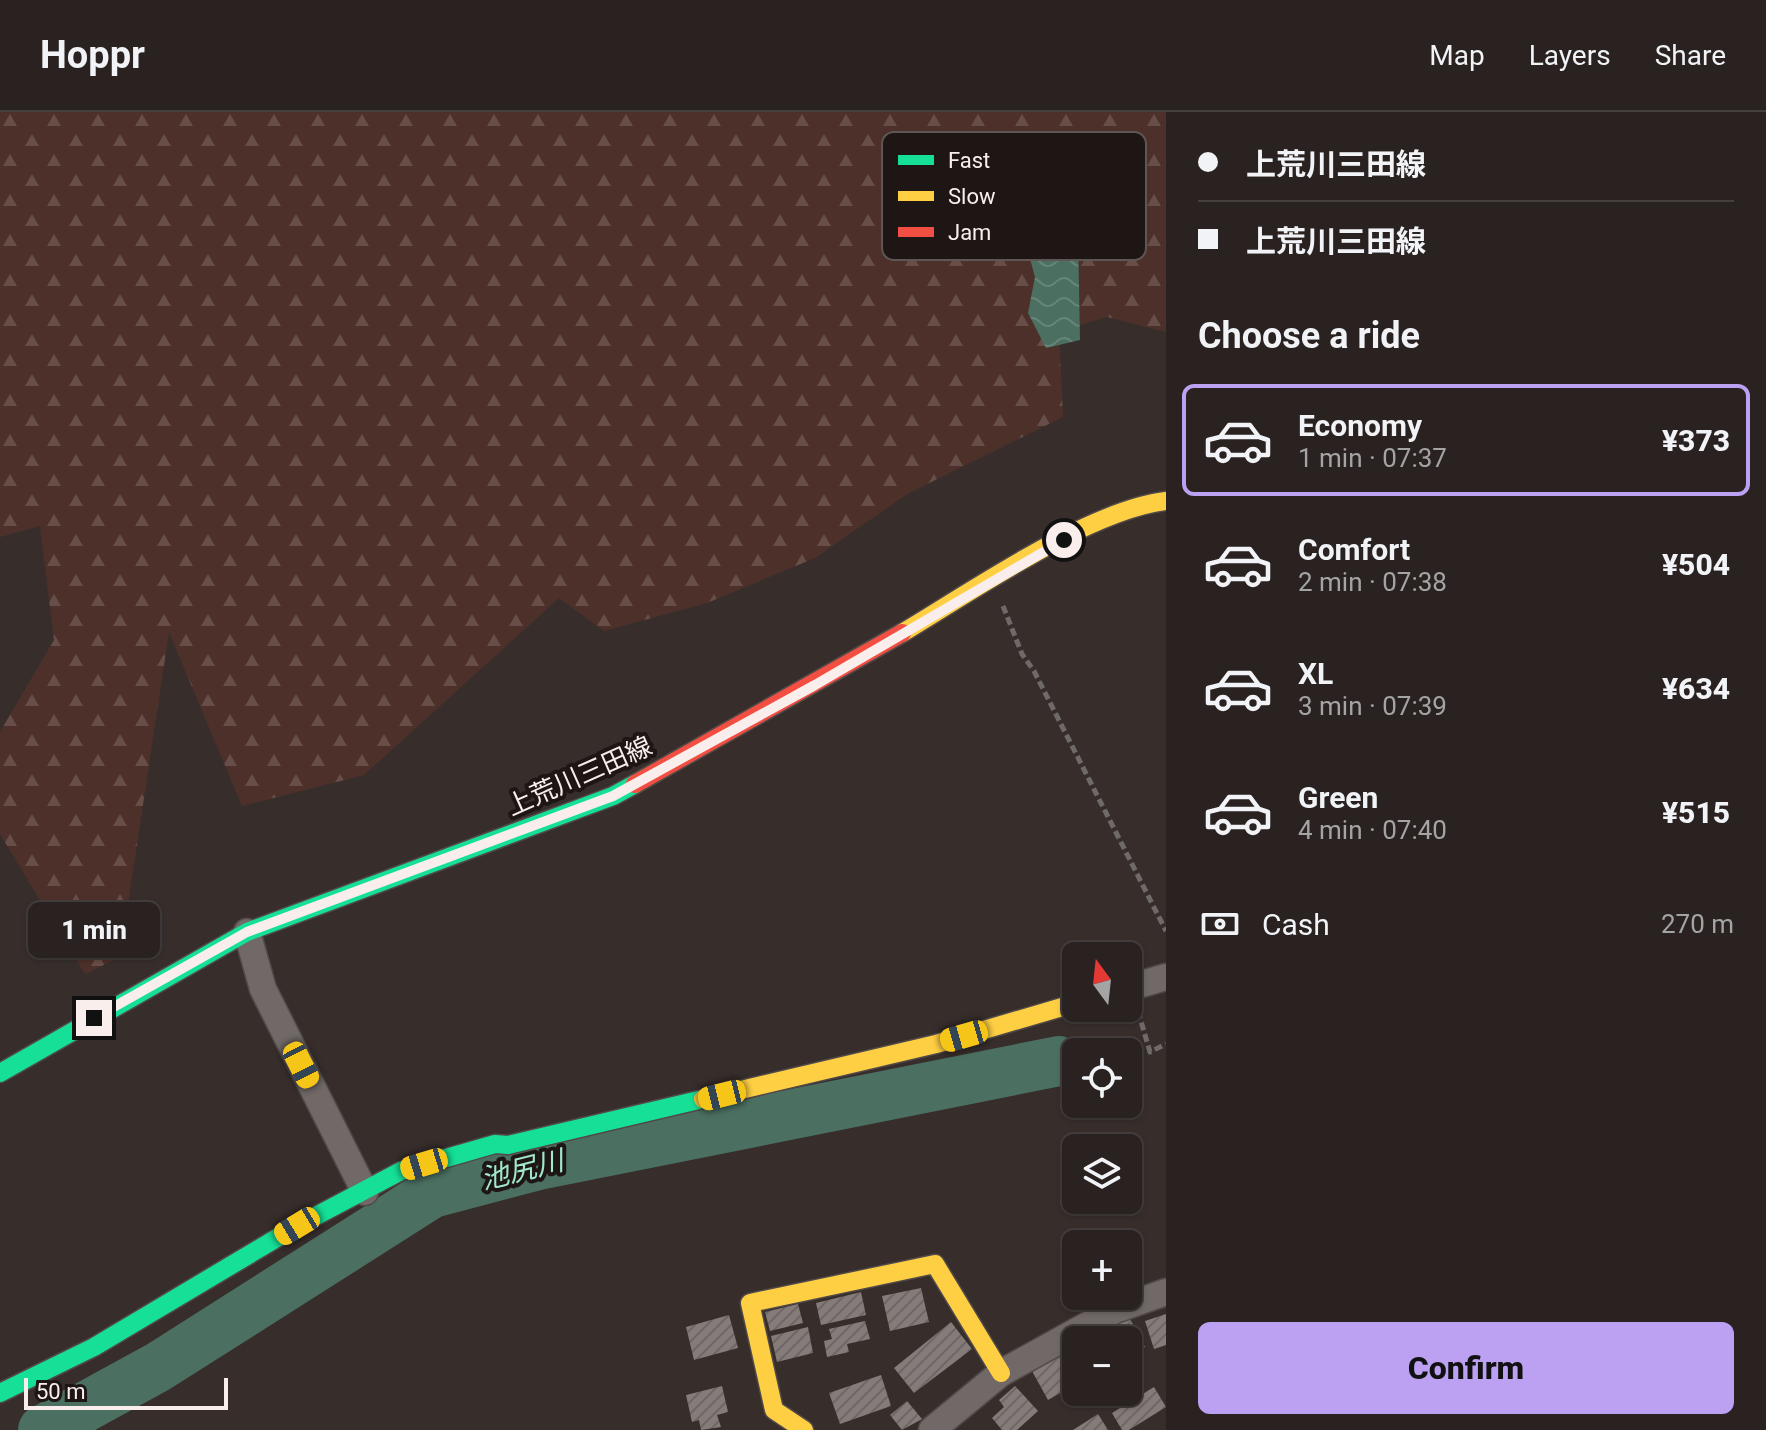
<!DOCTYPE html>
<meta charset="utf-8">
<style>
body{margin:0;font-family:Roboto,"Noto Sans JP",sans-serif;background:#352f2e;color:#f1f3f6;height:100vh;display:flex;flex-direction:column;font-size:30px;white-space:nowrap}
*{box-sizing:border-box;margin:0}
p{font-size:26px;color:#a5a4a5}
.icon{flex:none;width:44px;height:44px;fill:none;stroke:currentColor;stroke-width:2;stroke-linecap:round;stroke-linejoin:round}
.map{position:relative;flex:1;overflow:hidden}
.drawer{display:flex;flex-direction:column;background:#292221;width:600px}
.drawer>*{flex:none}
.hud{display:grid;align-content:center;height:176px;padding:0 32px;background:#292221}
.needle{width:52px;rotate:345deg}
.controls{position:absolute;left:1062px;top:830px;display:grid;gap:16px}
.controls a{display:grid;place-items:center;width:80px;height:80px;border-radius:12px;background:#292221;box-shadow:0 2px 6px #0004,0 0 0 2px #453f3f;font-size:40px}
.scale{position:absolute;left:24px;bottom:20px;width:204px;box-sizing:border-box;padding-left:8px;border:4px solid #faeeec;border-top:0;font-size:22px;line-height:28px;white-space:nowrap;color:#faeeec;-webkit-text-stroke:6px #1d1614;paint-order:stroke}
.end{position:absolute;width:36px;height:36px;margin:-18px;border:10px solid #faeeec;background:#111;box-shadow:0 0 0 4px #111}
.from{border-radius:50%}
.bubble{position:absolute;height:56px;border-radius:12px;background:#292221;box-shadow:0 2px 6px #0004,0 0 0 2px #453f3f;font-size:26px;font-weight:800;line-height:56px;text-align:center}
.car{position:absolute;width:24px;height:48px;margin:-24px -12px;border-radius:10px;box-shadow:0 0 6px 2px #0007;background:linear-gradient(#f5c518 24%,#345 0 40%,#f5c518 0 76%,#345 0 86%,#f5c518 0)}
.hud b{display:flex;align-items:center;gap:28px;height:76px;font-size:30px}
.hud b+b{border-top:2px solid #453f3f}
.hud i{width:20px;height:20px;background:#f1f3f6}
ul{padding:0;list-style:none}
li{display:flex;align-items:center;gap:24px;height:112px;margin:0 16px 12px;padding:0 16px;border:4px solid transparent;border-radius:12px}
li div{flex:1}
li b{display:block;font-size:30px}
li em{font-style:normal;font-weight:800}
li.on{border-color:#bca0f2}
li>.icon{width:72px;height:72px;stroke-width:1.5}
h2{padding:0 32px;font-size:36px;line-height:96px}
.pay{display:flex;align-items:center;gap:20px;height:88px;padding:0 32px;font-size:30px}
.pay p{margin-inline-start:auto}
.cta{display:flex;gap:16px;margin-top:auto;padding:16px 32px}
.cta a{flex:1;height:92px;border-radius:12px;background:#bca0f2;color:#111;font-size:32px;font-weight:800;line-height:92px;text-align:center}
header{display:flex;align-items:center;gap:48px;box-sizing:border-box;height:112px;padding:0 40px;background:#292221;border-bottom:2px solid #453f3f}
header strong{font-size:38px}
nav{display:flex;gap:44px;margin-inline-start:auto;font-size:28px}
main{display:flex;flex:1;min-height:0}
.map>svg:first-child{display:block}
.forest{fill:url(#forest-firs)}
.water{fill:url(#water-waves)}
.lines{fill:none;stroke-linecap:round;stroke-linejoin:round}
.river{stroke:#4b7062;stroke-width:50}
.building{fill:url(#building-hatch)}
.street-casing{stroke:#514a48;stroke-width:29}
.fast-casing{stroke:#514a48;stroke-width:21}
.slow-casing{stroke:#514a48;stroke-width:21}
.jam-casing{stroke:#514a48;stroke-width:21}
.path{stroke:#6f6968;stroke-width:5;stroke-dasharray:8 4;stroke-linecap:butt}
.street{stroke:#706967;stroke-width:26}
.fast{stroke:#16e098;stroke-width:18}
.slow{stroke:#ffcf43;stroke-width:18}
.jam{stroke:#f24e42;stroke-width:18}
.route{stroke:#faeeec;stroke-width:10}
.labels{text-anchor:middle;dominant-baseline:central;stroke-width:8;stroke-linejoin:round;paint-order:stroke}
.street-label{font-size:26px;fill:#faeeec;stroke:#1d1614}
.water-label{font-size:28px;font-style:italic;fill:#9fe8cd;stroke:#1d1614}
.key{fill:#1d1614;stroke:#5f5755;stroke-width:2}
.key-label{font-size:22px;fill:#faeeec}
</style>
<header>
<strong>Hoppr</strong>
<nav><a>Map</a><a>Layers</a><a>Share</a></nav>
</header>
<main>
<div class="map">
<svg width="1166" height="1318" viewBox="0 0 1166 1318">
<defs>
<pattern id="forest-firs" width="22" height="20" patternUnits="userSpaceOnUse" patternTransform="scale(2)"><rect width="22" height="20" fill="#4d3029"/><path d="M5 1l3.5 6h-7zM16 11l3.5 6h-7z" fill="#684e48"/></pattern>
<pattern id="water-waves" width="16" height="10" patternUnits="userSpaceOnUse" patternTransform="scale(2)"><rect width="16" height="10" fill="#4b7062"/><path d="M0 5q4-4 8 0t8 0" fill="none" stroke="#668579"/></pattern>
<pattern id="building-hatch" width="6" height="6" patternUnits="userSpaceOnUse" patternTransform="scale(2)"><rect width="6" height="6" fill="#857c7a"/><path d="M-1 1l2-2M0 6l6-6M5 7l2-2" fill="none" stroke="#6e6766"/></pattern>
</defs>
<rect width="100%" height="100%" fill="#372e2c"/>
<!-- forest -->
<polygon class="forest" points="0,0 1166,0 1166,220 1107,205 1059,219 1063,305 907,382 815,446 707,491 604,519 559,486 364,663 242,694 169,520 120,845 85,862 0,722 0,620 54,528 40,414 0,425"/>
<!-- water -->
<polygon class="water" points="1005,33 1024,46 1046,93 1078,123 1080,228 1046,236 1028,201 1035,165 1008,66 993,40"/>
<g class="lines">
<!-- river -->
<polyline class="river" points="43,1318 158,1255 432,1081 538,1053 1059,949"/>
</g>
<!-- building -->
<g class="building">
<polygon points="921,1176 929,1210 890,1219 882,1184"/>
<polygon points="861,1180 866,1203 821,1213 816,1191"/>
<polygon points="798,1192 803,1211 770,1219 765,1200"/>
<polygon points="1166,1202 1166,1233 1154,1237 1145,1209"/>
<polygon points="729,1203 738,1236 694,1248 686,1215"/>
<polygon points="1129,1205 1145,1235 1128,1244 1128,1228 1115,1228 1109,1216"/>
<polygon points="865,1209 870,1227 847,1232 849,1240 827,1245 824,1229 832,1227 829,1217"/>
<polygon points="951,1210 972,1237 914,1281 894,1256"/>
<polygon points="808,1215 813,1241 777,1250 771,1224"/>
<polygon points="1074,1236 1076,1272 1048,1288 1032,1259"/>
<polygon points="881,1263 891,1294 840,1312 829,1281"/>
<polygon points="722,1274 728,1300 717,1303 721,1315 701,1318 699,1308 692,1310 686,1283"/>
<polygon points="1015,1274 1038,1299 1017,1318 1002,1318 992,1306 1004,1295 999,1288"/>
<polygon points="1154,1275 1166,1295 1129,1318 1122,1318 1112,1301"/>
<polygon points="907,1289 922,1307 902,1318 890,1303"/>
<polygon points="1098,1302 1108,1318 1073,1318"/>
</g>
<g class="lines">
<!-- street casing -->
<g class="street-casing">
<g id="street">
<polyline points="247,820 263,877 365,1080"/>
<polyline points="1128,876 1166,865"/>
<polyline points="932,1318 1001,1261 1115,1198 1166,1180"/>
</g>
</g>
<!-- fast casing -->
<g class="fast-casing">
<g id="fast">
<polyline points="0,961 247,820 613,684 635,672"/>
<polyline points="0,1281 94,1235 297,1114 401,1059 495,1032 508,1033 703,987"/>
</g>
</g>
<!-- slow casing -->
<g class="slow-casing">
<g id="slow">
<path d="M902 521C971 480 1089 398 1166 389"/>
<polyline points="703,987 936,932 1076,891"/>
<polyline points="804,1318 774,1298 750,1191 935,1152 1001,1261"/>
</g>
</g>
<!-- jam casing -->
<g class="jam-casing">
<polyline id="jam" points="635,672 902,521"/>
</g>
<!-- path -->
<g class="path">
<polyline points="1003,494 1022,542 1034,559 1166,819"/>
<polyline points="1138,899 1150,940 1166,932"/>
</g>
<!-- street -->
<use href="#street" class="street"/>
<!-- fast -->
<use href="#fast" class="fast"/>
<!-- slow -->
<use href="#slow" class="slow"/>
<!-- jam -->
<use href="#jam" class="jam"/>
</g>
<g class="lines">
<!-- route -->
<polyline class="route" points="94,906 247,820 613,684 815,573 1064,428"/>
</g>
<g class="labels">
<!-- street labels -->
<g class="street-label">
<text transform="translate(579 664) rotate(-24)">上荒川三田線</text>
</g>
<!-- water labels -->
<g class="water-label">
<text transform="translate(522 1058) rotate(-14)">池尻川</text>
</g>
</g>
<!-- legend -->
<rect x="882" y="20" width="264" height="128" rx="12" class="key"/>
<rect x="898" y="43" width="36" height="10" fill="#16e098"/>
<rect x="898" y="79" width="36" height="10" fill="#ffcf43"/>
<rect x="898" y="115" width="36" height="10" fill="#f24e42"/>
<g class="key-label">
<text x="948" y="56">Fast</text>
<text x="948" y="92">Slow</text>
<text x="948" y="128">Jam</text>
</g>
</svg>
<div class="controls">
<a><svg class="needle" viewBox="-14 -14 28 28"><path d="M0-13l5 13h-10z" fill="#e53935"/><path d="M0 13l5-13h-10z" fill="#a5a4a5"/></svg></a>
<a><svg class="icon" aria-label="locate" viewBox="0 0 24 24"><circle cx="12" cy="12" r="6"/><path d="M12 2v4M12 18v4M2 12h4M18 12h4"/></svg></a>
<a><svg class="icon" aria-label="layers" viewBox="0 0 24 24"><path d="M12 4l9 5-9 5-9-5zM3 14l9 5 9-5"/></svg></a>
<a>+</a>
<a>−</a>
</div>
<div class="scale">50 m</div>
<i class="end from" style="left:1064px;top:428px"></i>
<i class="end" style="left:94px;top:906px"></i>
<div class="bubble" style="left:28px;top:790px;width:132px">1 min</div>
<i class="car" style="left:964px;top:924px;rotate:254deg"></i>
<i class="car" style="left:301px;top:953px;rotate:153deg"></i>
<i class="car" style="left:722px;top:983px;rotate:256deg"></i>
<i class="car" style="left:424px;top:1052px;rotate:253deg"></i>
<i class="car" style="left:297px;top:1114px;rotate:239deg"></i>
</div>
<section class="drawer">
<div class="hud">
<b><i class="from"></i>上荒川三田線</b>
<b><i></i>上荒川三田線</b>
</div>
<h2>Choose a ride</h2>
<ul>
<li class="on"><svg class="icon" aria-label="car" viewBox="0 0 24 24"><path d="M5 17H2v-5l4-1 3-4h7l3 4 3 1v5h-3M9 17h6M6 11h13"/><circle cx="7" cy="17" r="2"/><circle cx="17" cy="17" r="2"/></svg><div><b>Economy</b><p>1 min · 07:37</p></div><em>¥373</em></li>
<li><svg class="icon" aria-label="car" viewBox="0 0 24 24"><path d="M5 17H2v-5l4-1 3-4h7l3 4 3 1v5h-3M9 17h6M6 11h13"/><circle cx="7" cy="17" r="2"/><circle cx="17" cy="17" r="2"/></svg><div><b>Comfort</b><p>2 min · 07:38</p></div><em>¥504</em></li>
<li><svg class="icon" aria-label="car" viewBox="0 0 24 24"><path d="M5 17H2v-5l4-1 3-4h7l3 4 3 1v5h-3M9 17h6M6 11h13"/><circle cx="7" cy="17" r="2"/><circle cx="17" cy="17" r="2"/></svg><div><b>XL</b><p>3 min · 07:39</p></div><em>¥634</em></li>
<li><svg class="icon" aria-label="car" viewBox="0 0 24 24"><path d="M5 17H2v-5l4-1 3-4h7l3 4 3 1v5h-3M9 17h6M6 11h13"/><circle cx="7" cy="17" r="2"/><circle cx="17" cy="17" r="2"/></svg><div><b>Green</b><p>4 min · 07:40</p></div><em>¥515</em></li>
</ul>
<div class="pay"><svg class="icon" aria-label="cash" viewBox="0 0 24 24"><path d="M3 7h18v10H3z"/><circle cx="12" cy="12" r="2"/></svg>Cash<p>270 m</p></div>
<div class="cta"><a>Confirm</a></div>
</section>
</main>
